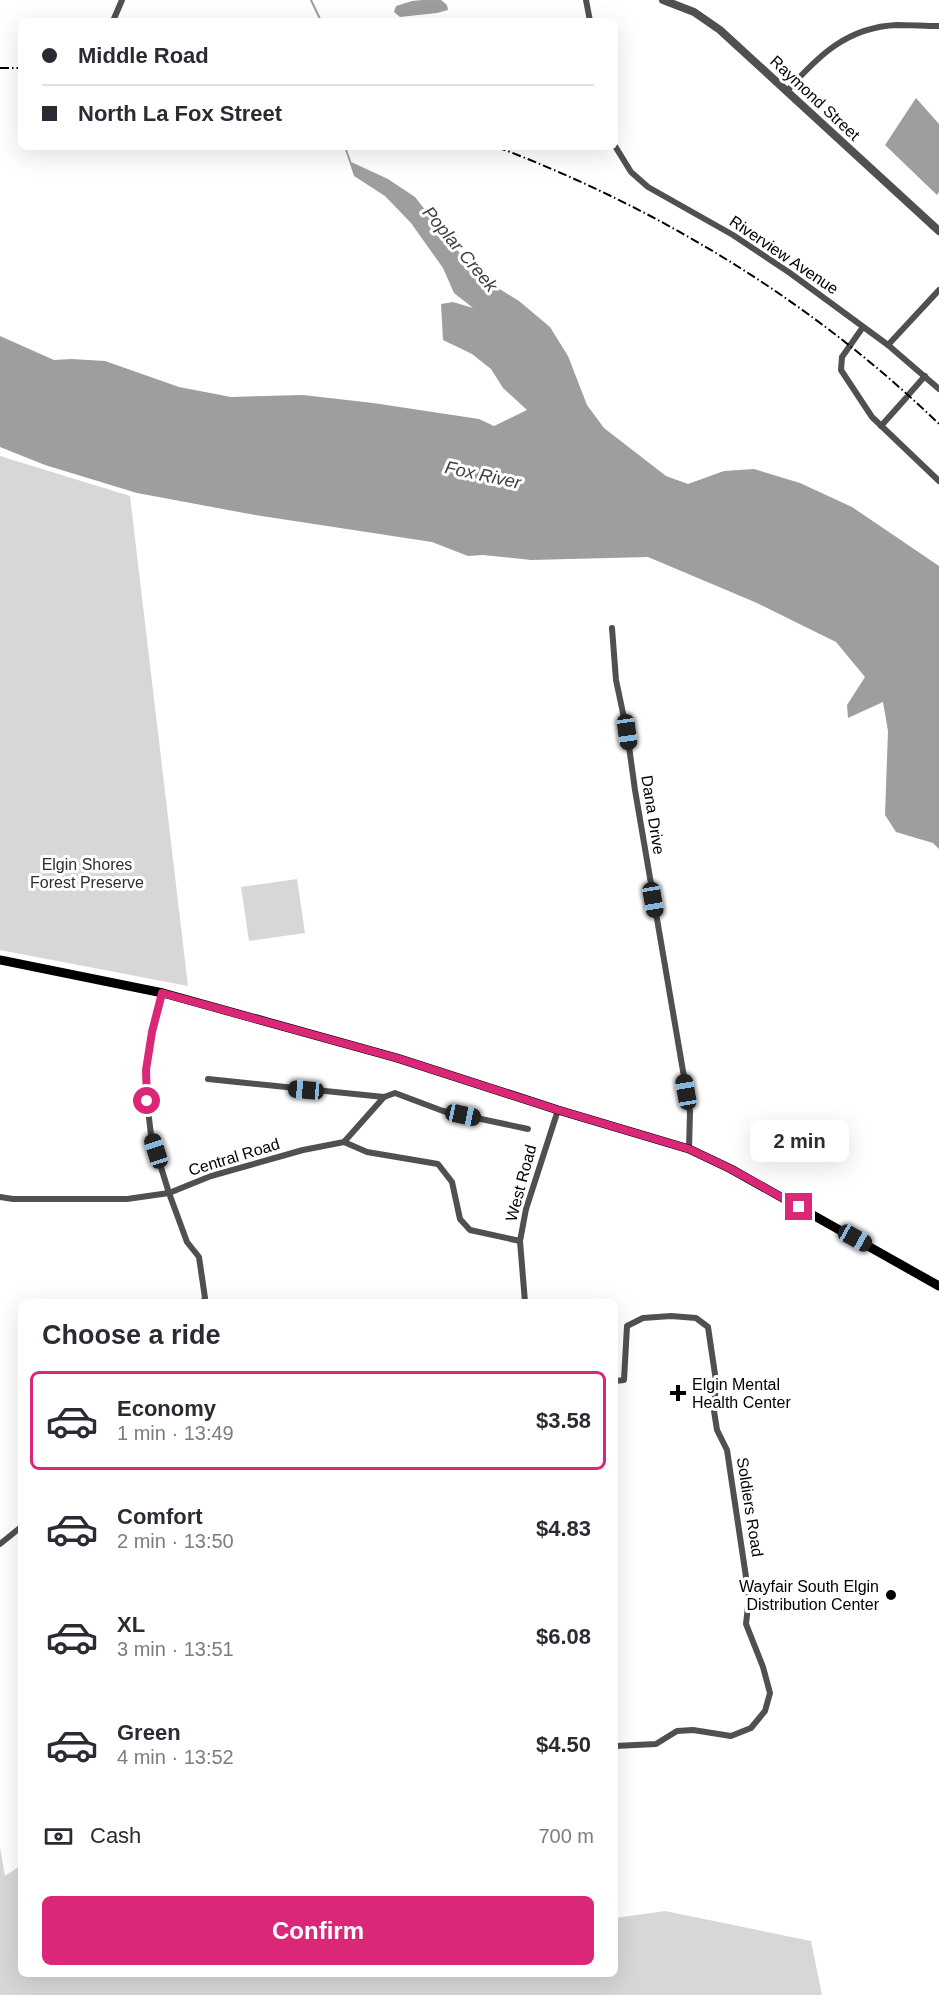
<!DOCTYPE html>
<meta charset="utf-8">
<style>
body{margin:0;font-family:Arial,sans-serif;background:#f7f7f7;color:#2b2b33;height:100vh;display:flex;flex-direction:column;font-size:22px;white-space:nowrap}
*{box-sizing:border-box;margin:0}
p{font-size:20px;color:#7c7c81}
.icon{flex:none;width:33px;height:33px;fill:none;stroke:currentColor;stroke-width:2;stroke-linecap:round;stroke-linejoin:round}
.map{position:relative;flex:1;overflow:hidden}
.sheet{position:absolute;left:18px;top:1299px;width:600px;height:678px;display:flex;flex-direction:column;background:#fff;border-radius:9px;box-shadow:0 6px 24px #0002}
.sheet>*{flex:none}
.hud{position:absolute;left:18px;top:18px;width:600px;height:132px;border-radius:9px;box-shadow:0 6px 24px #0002;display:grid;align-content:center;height:132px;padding:0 24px;background:#fff}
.end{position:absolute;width:27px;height:27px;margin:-14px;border:8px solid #db2777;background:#fff;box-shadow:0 0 0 3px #fff}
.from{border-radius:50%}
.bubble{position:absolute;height:42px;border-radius:9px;background:#fff;box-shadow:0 6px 24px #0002;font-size:20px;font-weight:800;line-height:42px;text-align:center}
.car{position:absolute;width:18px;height:36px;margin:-18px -9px;border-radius:8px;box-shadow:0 0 4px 2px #0007;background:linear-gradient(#222 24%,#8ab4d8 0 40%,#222 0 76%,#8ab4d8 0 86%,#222 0)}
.hud b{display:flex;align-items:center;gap:21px;height:57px;font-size:22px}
.hud b+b{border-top:2px solid #e1e1e2}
.hud i{width:15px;height:15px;background:#2b2b33}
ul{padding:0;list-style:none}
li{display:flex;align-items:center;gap:18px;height:99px;margin:0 12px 9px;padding:0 12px;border:3px solid transparent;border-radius:9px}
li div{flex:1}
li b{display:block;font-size:22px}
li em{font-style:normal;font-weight:800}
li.on{border-color:#db2777}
li>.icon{width:54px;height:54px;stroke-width:1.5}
h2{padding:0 24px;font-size:27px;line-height:72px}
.pay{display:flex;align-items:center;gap:15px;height:66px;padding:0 24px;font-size:22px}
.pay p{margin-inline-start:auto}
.button{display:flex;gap:12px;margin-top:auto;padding:12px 24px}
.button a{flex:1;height:69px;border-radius:9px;background:#db2777;color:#fff;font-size:24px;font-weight:800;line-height:69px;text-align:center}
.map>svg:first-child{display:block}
.green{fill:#d7d7d7}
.water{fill:#9e9e9e}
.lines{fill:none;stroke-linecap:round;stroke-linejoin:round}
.stream{stroke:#9e9e9e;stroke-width:2}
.minor{stroke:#505050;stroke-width:6}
.tertiary{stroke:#505050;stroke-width:8}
.primary{stroke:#000;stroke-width:9}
.rail{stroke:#000;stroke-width:2;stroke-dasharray:9 3 1.5 3;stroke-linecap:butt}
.route{stroke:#db2777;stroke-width:8}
.poi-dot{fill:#000;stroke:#fff;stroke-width:2}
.labels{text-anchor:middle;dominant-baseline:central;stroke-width:6;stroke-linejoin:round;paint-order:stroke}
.street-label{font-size:16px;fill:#000;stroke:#fff}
.park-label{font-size:16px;fill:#2e2e2e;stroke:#fff}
.poi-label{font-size:16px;fill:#000;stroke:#fff;text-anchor:start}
.water-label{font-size:18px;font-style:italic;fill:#3f3f3f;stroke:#fff}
</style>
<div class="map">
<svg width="939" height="1995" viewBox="0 0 939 1995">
<rect width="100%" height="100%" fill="#fff"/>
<!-- green -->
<g class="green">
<polygon points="0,456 130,496 188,986 0,950"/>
<polygon points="297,879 305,933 249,941 241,887"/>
<polygon points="0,1847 5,1876 21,1865 21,1974 615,1974 615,1918 665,1911 811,1941 822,1995 0,1995"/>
</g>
<!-- water -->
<g class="water">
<polygon points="422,0 441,0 447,5 448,10 437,13 400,17 394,12 396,6 412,1"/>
<polygon points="916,98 939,124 939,192 937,195 885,145"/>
<polygon points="349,161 388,179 415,197 457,250 485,280 519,301 550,327 568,356 587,405 604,428 666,476 688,484 724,471 754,469 800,483 852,507 939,566 939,849 933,843 896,832 885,815 888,731 883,702 848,718 847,705 865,677 836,642 757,603 648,557 531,560 483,555 468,556 432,542 255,515 137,493 45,465 0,447 0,336 54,360 72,359 105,361 179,387 231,397 303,395 373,403 479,419 494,426 527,410 503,388 491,369 472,354 443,340 441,304 453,302 473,308 454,293 443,268 411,223 385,196 354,176"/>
</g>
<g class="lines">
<!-- stream -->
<g class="stream">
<polyline points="311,0 321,21"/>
<polyline points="345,147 350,161"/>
</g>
<!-- minor -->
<g class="minor">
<polyline points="586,0 590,21"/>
<polyline points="113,21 122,0"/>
<path d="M787 91C818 56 847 27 897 25 911 25 925 26 939 26"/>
<polyline points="615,146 631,172 648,187 733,235 790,273 888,345 939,389"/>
<polyline points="863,327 842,357 841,370 872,417 939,481"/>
<polyline points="888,345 939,290"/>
<polyline points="910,393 925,376"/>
<polyline points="881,426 906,398"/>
<polyline points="612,628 616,680 627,732 635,790 690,1112 689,1149"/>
<polyline points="163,993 152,1032 146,1070 147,1101 151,1135 169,1193 187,1242 199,1257 205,1298 203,1302"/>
<polyline points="208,1079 384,1097 395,1093 443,1111 528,1129"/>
<polyline points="344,1142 367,1152 438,1164 452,1182 460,1219 470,1230 520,1241"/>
<polyline points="0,1197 13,1199 127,1199 169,1193 211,1176 303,1150 344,1142 384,1097"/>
<polyline points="525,1302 520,1241 526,1209 558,1110"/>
<polyline points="615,1381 624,1380 627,1326 643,1318 671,1316 696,1318 708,1327 716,1381 714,1411 717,1430 727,1450 749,1597 746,1624 763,1667 770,1693 765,1711 751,1728 731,1736 693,1730 677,1731 656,1744 615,1746"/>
<polyline points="0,1544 21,1527"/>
</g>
<!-- tertiary -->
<polyline class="tertiary" points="663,0 694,12 720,30 939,231"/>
<!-- primary -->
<polyline class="primary" points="0,960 163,993 397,1058 558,1110 689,1149 731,1169 939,1286"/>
<!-- rail -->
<g class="rail">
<polyline points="0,68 21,68"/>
<path d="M497 147C661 209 813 302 939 424"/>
</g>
</g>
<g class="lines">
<!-- route -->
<polyline class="route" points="147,1101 146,1070 152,1032 162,993 397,1058 558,1110 689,1149 731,1169 799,1207"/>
</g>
<!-- markers -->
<g class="poi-dot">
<path d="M675 1384h6v6h6v6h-6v6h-6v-6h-6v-6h6z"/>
<circle cx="891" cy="1595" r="6"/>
</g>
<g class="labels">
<!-- street labels -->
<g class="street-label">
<text transform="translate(815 98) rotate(43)">Raymond Street</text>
<text transform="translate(784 255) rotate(34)">Riverview Avenue</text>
<text transform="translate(653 815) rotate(81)">Dana Drive</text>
<text transform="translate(234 1157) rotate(-17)">Central Road</text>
<text transform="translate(521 1183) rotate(-75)">West Road</text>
<text transform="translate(750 1507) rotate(81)">Soldiers Road</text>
</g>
<!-- park labels -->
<g class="park-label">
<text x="87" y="864">Elgin Shores<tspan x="87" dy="18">Forest Preserve</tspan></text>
</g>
<!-- poi labels -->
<g class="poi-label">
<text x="692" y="1384">Elgin Mental<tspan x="692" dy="18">Health Center</tspan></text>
<text x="879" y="1586" text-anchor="end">Wayfair South Elgin<tspan x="879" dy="18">Distribution Center</tspan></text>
</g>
<!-- water labels -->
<g class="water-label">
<text transform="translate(460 249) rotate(50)">Poplar Creek</text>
<text transform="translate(483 475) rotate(12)">Fox River</text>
</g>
</g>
</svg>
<i class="end from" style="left:147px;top:1101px"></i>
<i class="end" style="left:799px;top:1207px"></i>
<div class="bubble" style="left:750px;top:1120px;width:99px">2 min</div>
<i class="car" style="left:627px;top:732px;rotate:172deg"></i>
<i class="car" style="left:653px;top:900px;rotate:170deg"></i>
<i class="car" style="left:306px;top:1090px;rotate:275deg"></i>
<i class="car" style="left:686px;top:1092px;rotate:350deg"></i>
<i class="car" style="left:463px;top:1115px;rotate:102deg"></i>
<i class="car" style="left:156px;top:1151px;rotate:342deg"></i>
<i class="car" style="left:855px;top:1238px;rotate:119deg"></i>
<div class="hud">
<b><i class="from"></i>Middle Road</b>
<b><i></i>North La Fox Street</b>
</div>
<section class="sheet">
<h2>Choose a ride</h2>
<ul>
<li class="on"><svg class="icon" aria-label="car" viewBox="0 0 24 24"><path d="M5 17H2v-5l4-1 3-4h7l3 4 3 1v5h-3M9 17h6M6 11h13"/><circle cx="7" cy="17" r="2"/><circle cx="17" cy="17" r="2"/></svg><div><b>Economy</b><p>1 min · 13:49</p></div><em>$3.58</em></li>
<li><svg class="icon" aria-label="car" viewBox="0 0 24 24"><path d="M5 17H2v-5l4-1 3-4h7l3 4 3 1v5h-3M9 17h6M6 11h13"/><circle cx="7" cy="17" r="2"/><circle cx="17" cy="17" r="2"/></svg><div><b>Comfort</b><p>2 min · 13:50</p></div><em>$4.83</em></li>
<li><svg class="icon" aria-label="car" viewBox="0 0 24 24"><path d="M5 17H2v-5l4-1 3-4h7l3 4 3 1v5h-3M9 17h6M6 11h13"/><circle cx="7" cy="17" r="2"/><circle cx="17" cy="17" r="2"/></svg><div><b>XL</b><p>3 min · 13:51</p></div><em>$6.08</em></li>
<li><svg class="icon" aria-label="car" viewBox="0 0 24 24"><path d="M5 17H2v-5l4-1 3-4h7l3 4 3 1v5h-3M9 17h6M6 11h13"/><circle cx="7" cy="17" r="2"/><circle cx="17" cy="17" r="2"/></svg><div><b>Green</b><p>4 min · 13:52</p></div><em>$4.50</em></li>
</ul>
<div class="pay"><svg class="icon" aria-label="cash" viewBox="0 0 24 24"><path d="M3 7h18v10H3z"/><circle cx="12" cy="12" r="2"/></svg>Cash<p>700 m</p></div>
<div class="button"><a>Confirm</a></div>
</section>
</div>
